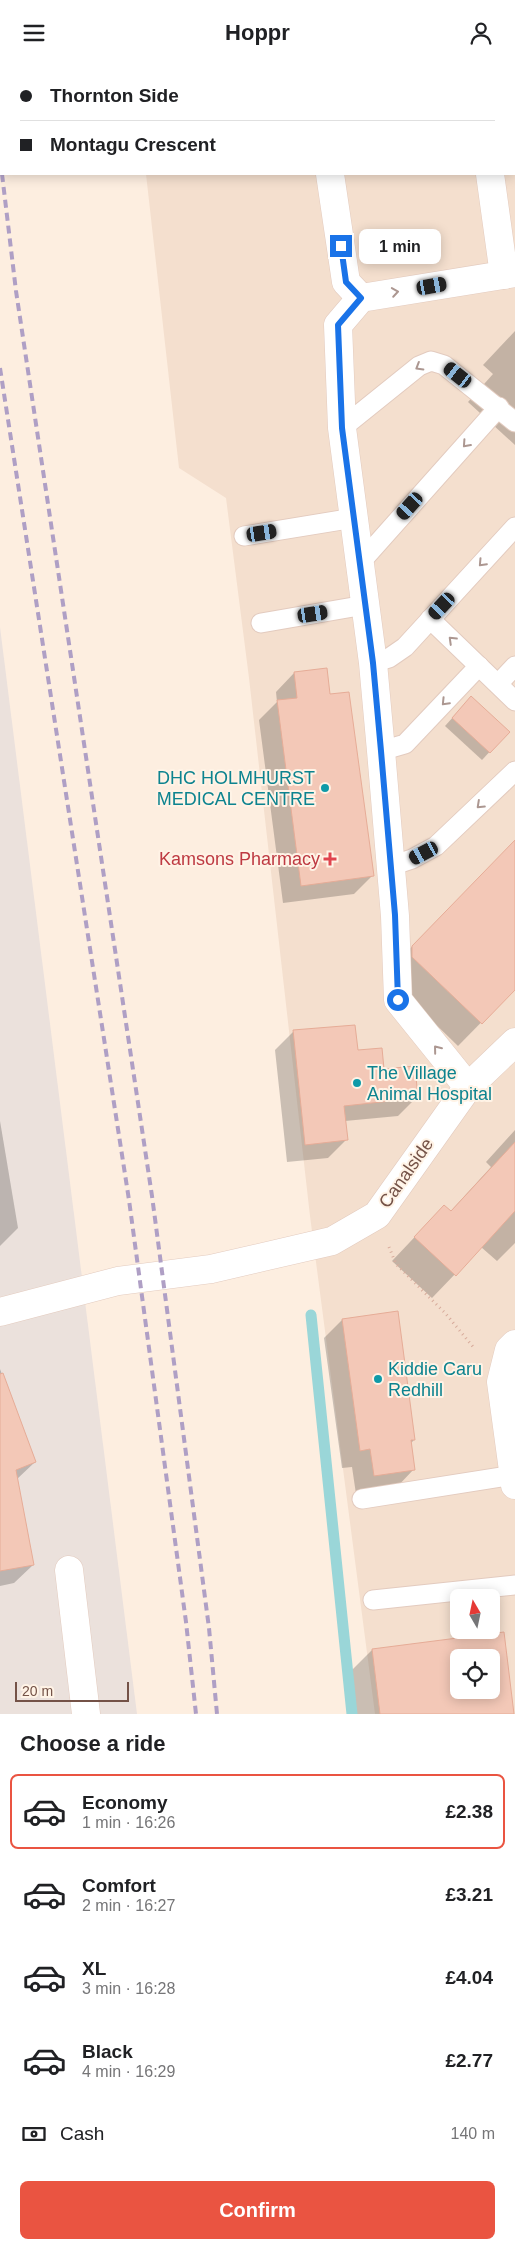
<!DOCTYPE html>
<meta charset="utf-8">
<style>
body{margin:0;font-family:Arial,sans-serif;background:#f6f6f6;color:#202124;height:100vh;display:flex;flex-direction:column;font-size:19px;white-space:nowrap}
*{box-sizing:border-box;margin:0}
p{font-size:16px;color:#757577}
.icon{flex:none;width:28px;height:28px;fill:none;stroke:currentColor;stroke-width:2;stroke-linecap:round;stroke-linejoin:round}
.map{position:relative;height:1649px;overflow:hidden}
.side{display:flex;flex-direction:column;background:#fff;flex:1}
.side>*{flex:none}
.hud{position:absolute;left:0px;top:0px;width:515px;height:110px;box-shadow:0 2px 12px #0003;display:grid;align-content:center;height:110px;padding:0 20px;background:#fff}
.needle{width:32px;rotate:351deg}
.tools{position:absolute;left:450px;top:1524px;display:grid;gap:10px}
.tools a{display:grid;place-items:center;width:50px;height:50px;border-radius:8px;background:#fff;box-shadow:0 2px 12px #0003;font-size:25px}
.scale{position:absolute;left:15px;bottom:12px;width:114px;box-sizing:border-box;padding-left:5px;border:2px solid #745247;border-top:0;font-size:14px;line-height:18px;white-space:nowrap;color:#745247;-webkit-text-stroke:4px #fff3e6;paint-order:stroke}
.end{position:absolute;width:22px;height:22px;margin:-11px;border:6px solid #1a73e8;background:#fff;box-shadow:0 0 0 2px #fff}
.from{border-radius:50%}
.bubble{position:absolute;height:35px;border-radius:8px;background:#fff;box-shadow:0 2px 12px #0003;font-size:16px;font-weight:700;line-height:35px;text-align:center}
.car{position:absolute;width:15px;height:30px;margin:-15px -8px;border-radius:6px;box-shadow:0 0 4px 1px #0007;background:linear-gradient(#222 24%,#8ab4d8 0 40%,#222 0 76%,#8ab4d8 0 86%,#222 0)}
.hud b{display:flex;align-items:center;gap:18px;height:48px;font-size:19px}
.hud b+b{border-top:1px solid #e0e0e0}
.hud i{width:12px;height:12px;background:#202124}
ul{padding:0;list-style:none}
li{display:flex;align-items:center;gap:15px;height:75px;margin:0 10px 8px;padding:0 10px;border:2px solid transparent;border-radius:8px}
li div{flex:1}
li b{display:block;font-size:19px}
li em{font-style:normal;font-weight:700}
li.current{border-color:#ea5441}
li>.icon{width:45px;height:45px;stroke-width:1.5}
h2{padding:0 20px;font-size:22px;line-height:60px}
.pay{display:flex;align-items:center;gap:12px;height:55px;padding:0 20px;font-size:19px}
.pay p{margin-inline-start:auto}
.button{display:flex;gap:10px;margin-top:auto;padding:10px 20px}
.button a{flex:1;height:58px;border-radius:8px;background:#ea5441;color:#fff;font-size:20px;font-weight:700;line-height:58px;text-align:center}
header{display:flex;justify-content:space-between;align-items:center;height:65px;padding:0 20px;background:#fff;font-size:22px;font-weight:700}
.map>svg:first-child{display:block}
.residential{fill:#f4dfce;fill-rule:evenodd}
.industrial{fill:#ebe1dc}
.shadow{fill:#0003;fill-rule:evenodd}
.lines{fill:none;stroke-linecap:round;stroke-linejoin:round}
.stream{stroke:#9ad6d8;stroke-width:11}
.building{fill:#f3c8b7;stroke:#e6ac97;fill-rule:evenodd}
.lane-casing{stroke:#e3cbbf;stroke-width:21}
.street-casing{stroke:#e3cbbf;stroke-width:29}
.path{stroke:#d7ab9b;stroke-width:3;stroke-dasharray:1 4;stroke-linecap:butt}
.lane{stroke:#fff;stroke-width:19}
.street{stroke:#fff;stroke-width:28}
.rail{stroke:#af9fc5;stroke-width:4;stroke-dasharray:8 5;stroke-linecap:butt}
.oneway{stroke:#ac9791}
.route{stroke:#1a73e8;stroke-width:6}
.culture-dot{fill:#0f9aa8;stroke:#fff3e6;stroke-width:2}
.health-dot{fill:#e0444e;stroke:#fff3e6;stroke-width:2}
.labels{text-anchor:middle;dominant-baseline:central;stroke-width:4;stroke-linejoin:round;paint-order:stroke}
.culture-label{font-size:18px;fill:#0d838f;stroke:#fff3e6;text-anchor:start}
.health-label{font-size:18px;fill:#be3a42;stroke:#fff3e6;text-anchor:end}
.street-label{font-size:18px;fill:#745247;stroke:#fff3e6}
</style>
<header><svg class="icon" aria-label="menu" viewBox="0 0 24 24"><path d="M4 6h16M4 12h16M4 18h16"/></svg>Hoppr<svg class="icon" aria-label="person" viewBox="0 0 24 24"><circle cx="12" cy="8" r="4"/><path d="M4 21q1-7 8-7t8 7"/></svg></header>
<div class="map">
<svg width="515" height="1649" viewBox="0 0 515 1649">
<rect width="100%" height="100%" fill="#fdeee0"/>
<!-- residential -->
<path class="residential" d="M133 0H515V1649H375L310 1151 249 613 226 433 179 403 146 109H514V1ZM459 1532H491V1565H459ZM459 1592H491V1625H459Z"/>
<!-- industrial -->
<polygon class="industrial" points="0,562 137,1649 0,1649"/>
<!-- shadow -->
<g class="shadow">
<polygon points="515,266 515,380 468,337 493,309 483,300"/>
<polygon points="326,604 329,631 372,811 354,829 283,838 259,655 277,637 276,627 294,608"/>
<polygon points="464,640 508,667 482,695 445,661"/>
<polygon points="515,777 515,923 458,981 390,915 389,905"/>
<polygon points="293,967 383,1006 417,1032 398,1051 345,1056 347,1074 328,1093 287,1097 275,985"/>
<polygon points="0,1056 18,1163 0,1181"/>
<polygon points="515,1065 515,1178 497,1196 481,1182 432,1233 392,1196 444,1141 450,1147 491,1102 486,1097"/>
<polygon points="396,1248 414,1375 411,1378 414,1404 396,1423 356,1429 352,1402 342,1403 324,1273 342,1255"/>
<polygon points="0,1304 35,1397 16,1415 33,1500 14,1518 0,1521"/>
<path d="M503 1569 513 1649H357L351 1606 372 1585ZM459 1592H491V1625H459Z"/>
</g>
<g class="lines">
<!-- stream -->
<polyline class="stream" points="311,1250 352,1649"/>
</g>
<!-- building -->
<g class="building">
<polygon points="327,603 330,629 349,627 374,811 301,821 277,635 297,633 294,607"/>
<polygon points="471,631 510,667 490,688 452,653"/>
<polygon points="515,775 515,925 482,959 412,892 412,881"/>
<polygon points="355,960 358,985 382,983 384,1004 415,1001 418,1033 344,1041 348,1075 305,1080 293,965"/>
<polygon points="515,1077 515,1146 456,1211 414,1172 444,1140 451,1146"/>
<polygon points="398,1246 415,1375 411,1375 415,1405 374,1411 370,1384 360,1386 342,1254"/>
<polygon points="3,1308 36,1397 16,1405 34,1500 0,1506 0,1309"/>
<path d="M504 1567 514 1649H380L372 1584ZM459 1592H491V1625H459Z"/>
</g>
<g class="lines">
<!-- lane casing -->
<g class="lane-casing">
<g id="lane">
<polyline points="342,363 419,301 431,296 444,300 515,357"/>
<polyline points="244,471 354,453"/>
<polyline points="360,498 499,342"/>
<polyline points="430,554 515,636"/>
<polyline points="261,558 365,540"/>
<polyline points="373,598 389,593 405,582 515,462"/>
<polyline points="498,619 515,601"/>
<polyline points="381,686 405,679 479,601"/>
<polyline points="391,801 412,794 436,781 515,706"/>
<polyline points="362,1434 514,1410"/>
<polyline points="373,1535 515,1520"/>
</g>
</g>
<!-- street casing -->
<g class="street-casing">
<g id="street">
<polyline points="315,0 316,1"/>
<polyline points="514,62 515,61"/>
<polyline points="330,109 346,217 361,233"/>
<polyline points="490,109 504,210"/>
<polyline points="468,1022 398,935 395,851 381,686 373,598 342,363 338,260 361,233 515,208"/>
<polyline points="0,1247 118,1216 211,1204 332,1176 377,1150 468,1022 515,977"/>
<polyline points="515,1279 509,1285 501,1317 515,1420"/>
<polyline points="69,1505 86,1649"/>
</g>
</g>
<!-- path -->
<polyline class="path" points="389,1182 396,1199 446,1249 474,1283"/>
<!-- lane -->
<use href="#lane" class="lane"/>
<!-- street -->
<use href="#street" class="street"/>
<!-- rail -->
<g class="rail">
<polyline points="0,91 1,102"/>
<polyline points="2,109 16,226 152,1131 209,1563 217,1649"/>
<polyline points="0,303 129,1135 186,1557 196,1649"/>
</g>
</g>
<!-- one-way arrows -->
<defs><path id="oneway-chevron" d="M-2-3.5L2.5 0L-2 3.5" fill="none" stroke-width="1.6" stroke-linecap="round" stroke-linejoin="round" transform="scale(1.25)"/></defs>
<g class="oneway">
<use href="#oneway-chevron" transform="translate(395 227) rotate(-9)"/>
<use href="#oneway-chevron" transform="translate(419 302) rotate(149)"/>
<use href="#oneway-chevron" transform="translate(466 379) rotate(132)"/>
<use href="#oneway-chevron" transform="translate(482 498) rotate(133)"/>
<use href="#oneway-chevron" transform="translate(452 575) rotate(-136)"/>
<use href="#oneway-chevron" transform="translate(445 637) rotate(134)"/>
<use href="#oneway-chevron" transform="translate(480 740) rotate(137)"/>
<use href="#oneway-chevron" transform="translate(437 984) rotate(-129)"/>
</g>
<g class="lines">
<!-- route -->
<polyline class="route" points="341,181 346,217 361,233 338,260 342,363 373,598 381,686 395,850 398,935"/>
</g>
<!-- markers -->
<g class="culture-dot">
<circle cx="325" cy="723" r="5"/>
<circle cx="357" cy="1018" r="5"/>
<circle cx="378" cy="1314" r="5"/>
</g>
<path class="health-dot" d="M327.5 786.5h5v5h5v5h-5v5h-5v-5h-5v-5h5z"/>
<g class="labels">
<!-- culture labels -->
<g class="culture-label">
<text x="315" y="713" text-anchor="end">DHC HOLMHURST<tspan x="315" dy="21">MEDICAL CENTRE</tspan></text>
<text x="367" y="1008">The Village<tspan x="367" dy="21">Animal Hospital</tspan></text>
<text x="388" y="1304">Kiddie Caru<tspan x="388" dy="21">Redhill</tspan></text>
</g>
<!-- health labels -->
<g class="health-label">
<text x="320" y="794">Kamsons Pharmacy</text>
</g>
<!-- street labels -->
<g class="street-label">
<text transform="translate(406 1108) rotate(-55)">Canalside</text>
</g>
</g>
</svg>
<div class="tools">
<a><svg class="needle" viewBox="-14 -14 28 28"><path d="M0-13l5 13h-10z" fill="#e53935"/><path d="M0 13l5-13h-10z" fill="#757577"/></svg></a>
<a><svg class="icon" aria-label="locate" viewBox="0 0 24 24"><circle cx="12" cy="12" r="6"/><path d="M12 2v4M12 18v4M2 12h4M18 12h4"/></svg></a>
</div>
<div class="scale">20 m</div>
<i class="end from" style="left:398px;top:935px"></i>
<i class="end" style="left:341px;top:181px"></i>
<div class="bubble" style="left:359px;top:164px;width:82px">1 min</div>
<i class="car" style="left:432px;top:221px;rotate:80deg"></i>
<i class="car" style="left:458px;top:310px;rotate:308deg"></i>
<i class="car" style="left:410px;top:441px;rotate:222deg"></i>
<i class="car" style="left:262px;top:468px;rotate:81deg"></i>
<i class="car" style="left:442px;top:541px;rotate:223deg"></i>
<i class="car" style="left:313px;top:549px;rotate:81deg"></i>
<i class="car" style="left:424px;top:788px;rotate:242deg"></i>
<div class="hud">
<b><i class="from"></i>Thornton Side</b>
<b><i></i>Montagu Crescent</b>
</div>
</div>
<section class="side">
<h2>Choose a ride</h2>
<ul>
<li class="current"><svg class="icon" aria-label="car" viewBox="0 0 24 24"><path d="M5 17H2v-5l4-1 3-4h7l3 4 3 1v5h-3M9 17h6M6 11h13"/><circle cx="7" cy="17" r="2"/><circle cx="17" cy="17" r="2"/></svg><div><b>Economy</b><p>1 min · 16:26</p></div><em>£2.38</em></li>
<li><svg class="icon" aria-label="car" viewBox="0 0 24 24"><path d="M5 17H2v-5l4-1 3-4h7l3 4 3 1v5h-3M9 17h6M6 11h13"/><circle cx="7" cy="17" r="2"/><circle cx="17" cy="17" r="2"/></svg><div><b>Comfort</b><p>2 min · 16:27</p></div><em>£3.21</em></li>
<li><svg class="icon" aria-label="car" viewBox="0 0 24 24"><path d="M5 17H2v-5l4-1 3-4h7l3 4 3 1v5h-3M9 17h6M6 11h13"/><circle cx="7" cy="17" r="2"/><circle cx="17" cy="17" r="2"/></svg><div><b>XL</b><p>3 min · 16:28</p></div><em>£4.04</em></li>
<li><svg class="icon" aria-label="car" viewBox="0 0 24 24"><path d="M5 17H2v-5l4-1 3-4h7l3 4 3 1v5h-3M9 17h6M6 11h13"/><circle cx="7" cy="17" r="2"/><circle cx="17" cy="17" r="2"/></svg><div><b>Black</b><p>4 min · 16:29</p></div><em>£2.77</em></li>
</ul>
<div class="pay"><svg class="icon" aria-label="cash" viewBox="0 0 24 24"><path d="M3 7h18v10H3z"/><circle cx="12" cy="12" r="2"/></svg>Cash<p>140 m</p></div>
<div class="button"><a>Confirm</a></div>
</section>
